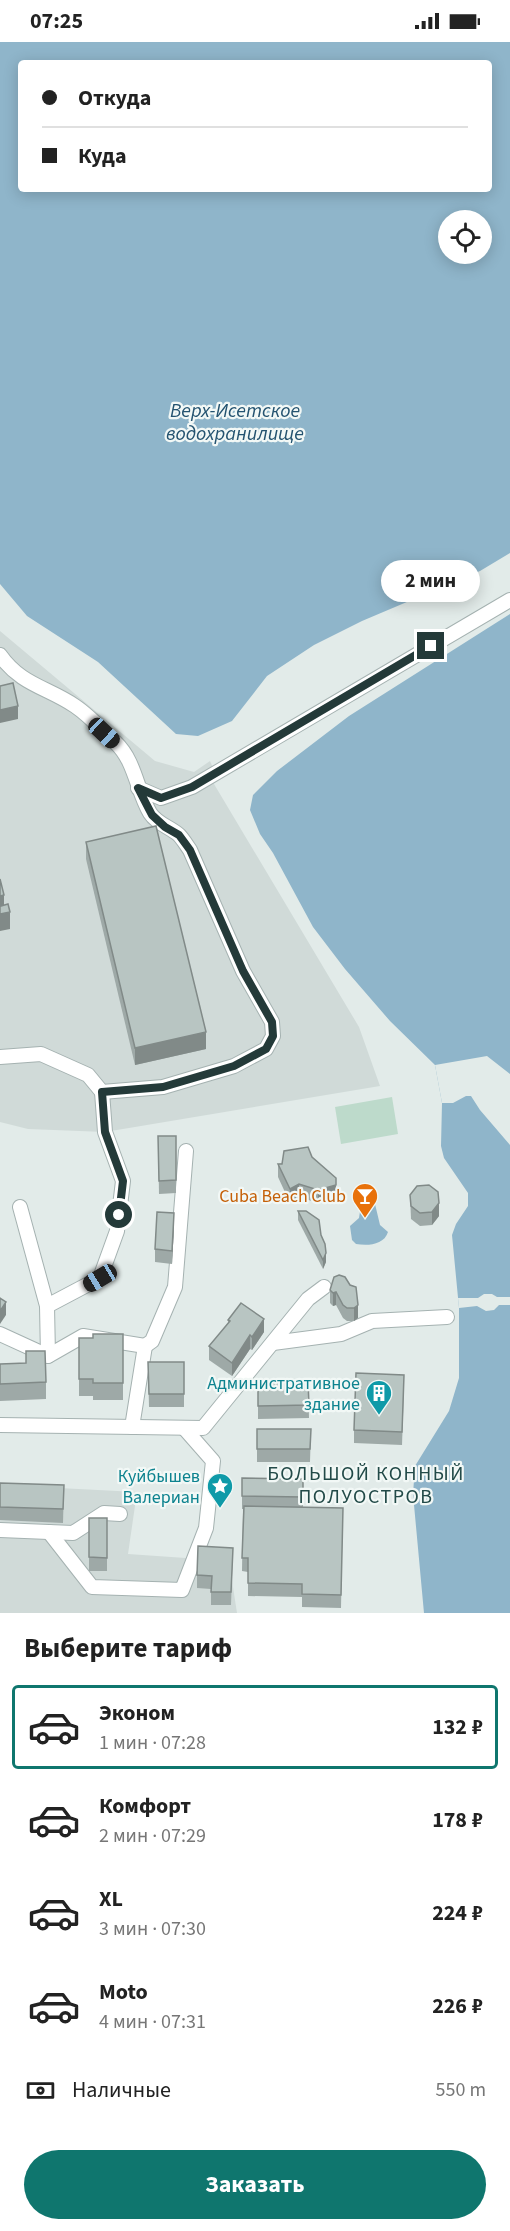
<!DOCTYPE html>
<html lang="ru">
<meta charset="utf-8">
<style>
body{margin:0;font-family:"Source Sans 3",sans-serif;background:#f6f6f6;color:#222;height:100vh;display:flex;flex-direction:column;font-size:22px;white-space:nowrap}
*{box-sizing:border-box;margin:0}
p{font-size:20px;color:#767676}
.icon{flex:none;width:33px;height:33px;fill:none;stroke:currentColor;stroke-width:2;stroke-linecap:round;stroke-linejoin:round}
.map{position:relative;height:1571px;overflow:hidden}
.details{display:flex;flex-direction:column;background:#fff;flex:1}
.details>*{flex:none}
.hud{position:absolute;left:18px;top:18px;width:474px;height:132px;border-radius:6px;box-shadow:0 3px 15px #0003;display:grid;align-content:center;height:132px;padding:0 24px;background:#fff}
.fabs{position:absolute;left:438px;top:168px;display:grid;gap:12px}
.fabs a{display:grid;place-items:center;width:54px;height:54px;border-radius:50%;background:#fff;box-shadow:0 3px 15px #0003;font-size:30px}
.end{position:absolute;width:27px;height:27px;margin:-14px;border:8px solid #243a39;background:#fff;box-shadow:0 0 0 3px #fff}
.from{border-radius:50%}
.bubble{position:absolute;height:42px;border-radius:21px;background:#fff;box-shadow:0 3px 15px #0003;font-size:20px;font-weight:700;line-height:42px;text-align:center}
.car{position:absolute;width:18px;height:36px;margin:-18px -9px;border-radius:8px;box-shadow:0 0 4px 2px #0007;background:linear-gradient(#222 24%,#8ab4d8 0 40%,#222 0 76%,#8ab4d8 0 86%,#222 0)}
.hud b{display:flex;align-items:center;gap:21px;height:57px;font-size:22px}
.hud b+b{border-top:2px solid #e0e0e0}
.hud i{width:15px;height:15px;background:#222}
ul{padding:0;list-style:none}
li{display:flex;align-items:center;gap:18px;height:84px;margin:0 12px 9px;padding:0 12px;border:3px solid transparent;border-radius:6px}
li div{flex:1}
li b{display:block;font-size:22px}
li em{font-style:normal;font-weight:700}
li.current{border-color:#0f766e}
li>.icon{width:54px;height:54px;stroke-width:1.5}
h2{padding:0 24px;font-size:27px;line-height:72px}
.pay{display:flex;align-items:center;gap:15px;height:66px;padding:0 24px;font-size:22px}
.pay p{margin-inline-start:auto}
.action{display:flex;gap:12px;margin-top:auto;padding:12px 24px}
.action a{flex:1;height:69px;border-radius:36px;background:#0f766e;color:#fff;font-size:24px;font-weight:700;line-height:69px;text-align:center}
.status{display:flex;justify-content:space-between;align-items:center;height:42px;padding:0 30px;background:#fff;direction:ltr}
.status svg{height:16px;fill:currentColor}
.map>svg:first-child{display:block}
.built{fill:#d0dad8}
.green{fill:#bddacb}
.water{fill:#8fb5ca;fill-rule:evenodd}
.pier{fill:#e2ebe9}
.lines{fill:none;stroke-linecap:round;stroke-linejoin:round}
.minor-casing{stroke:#a5b2b1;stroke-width:16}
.minor{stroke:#fff;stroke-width:14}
.wall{fill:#9ea9a7}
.shaded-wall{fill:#818a88}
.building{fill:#b8c5c2;stroke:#818a88;stroke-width:1.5}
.route{stroke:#243a39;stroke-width:8}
.labels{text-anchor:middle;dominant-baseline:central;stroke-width:4.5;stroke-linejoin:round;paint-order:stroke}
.food-label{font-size:18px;fill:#c56008;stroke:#f2f8f6;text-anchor:end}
.culture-label{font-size:18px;fill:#0d838f;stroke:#f2f8f6;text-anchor:end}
.water-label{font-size:20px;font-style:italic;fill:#245370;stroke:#f2f8f6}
.neighbourhood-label{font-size:20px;letter-spacing:1.5px;fill:#224a48;stroke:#f2f8f6}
</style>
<div class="status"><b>07:25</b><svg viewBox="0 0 49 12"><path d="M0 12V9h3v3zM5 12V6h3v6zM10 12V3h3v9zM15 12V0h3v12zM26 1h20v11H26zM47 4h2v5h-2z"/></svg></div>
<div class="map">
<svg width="510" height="1571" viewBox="0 0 510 1571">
<rect width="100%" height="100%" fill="#e2ebe9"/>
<!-- built -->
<g class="built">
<polygon points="0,589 155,719 194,730 210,719 215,730 214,742 359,985 380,1044 105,1090 28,1087 0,1080"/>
<polygon points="0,1443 137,1450 128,1512 229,1519 237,1571 0,1571"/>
</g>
<!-- green -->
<polygon class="green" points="392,1055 398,1092 341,1102 335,1065"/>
<!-- water -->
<g class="water">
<path d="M0 0H510V511L480 529 362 579 314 603 267 634 232 679 198 694 176 692 98 620 27 574 0 542ZM21 21H489V147H21ZM448 178H482V212H448Z"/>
<polygon points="510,572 510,1571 424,1571 413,1452 415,1424 449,1369 459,1336 459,1266 452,1193 456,1182 468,1164 468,1151 444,1116 441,1104 442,1061 435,1023 390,979 345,927 313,885 273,811 260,792 250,768 253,753 277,729 349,674"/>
<path d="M368 1157 375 1162 380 1183 388 1190C384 1203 368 1204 356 1202L352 1198 350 1184 359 1176 361 1163Z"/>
</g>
<!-- pier -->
<g class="pier">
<polygon points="487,1014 510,1032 510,1103 480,1068 471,1054 466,1054 453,1061 442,1061 435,1023"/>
<polygon points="484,1252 492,1252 497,1255 510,1255 510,1263 499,1263 494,1268 486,1269 477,1264 459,1266 458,1256 478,1256"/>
</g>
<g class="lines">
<!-- minor casing -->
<g class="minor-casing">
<g id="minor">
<path d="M0 613C21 643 47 645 75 664 90 674 103 689 116 701 135 719 137 749 150 771 157 782 170 785 179 793 183 797 187 804 190 808L243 929 272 980 273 994 266 1007 234 1024 163 1045 102 1050 88 1033 41 1012 0 1015"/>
<polyline points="138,746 161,756 192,745 510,558"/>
<polyline points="20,1165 47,1264"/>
<polyline points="0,1292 48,1314 83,1294 145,1304 132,1385"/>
<polyline points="273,1301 341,1292 372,1279 447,1275"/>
<polyline points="145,1304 152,1299 175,1245 186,1109"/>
<polyline points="48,1314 47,1264 100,1236 117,1189 123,1139 105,1090 102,1050"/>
<polyline points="0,1383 203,1386 308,1257 324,1245"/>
<polyline points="0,1488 73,1491 104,1471 120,1472"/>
<polyline points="49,1490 92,1545 182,1548 206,1486 213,1419 184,1386"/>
</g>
</g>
<!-- minor -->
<use href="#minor" class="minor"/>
</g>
<!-- wall -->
<g class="wall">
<polygon points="86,800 206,1007 135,1023 86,817"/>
<polygon points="158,1094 176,1094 176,1151 159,1152"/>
<polygon points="312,1115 336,1156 318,1161 299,1155 290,1161 278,1135 278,1122"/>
<polygon points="410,1153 439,1174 432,1183 420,1184 411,1177"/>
<polygon points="298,1169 321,1193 326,1220 323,1227 298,1178"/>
<polygon points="174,1184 172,1222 155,1220 155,1207"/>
<polygon points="345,1235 358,1276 354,1279 347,1279 343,1276 336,1263 333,1264 330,1261 330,1248"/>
<polygon points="228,1278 264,1290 252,1308 250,1307 232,1334 209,1318 209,1304 228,1282"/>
<polygon points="123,1292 123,1358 93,1358 93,1354 79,1354 79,1296 93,1296"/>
<polygon points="148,1320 184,1320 184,1365 149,1365"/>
<polygon points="0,1322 46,1340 46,1357 0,1359"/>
<polygon points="308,1340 309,1376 258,1377 258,1341"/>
<polygon points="404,1346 402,1403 354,1401 354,1388"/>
<polygon points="257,1387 311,1387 310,1420 257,1420"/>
<polygon points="242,1436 303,1437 303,1465 343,1466 341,1566 302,1565 302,1555 248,1554 248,1530 242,1529 243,1467 242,1467"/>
<polygon points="0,1441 64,1443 63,1481 0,1478"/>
<polygon points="107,1476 107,1529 89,1529 89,1515"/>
<polygon points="233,1506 231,1563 211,1563 211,1547 197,1546 197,1533"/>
</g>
<!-- shaded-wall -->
<g class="shaded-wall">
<polygon points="18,664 18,677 0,681 0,668"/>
<polygon points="4,853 4,870 0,871 0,854"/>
<polygon points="10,870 10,887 0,889 0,872"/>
<polygon points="206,990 206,1007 135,1023 135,1006"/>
<polygon points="299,1142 299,1155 290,1161 290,1147"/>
<polygon points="336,1143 336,1156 318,1161 318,1148"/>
<polygon points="439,1161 439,1174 432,1183 432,1170"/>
<polygon points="174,1171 174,1184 172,1222 172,1209"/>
<polygon points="326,1211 326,1220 323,1227 323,1218"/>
<polygon points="336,1250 336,1263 333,1264 333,1251"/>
<polygon points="6,1260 6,1273 0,1282 0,1269"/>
<polygon points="358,1263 358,1276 354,1279 354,1266"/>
<polygon points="264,1277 264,1290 252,1308 252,1295"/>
<polygon points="250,1293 250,1307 232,1334 232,1321"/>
</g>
<!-- building -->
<g class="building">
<polygon points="13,641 18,664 0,668 0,644"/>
<polygon points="156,784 206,990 135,1006 86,800"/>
<polygon points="0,837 4,853 0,854"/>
<polygon points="0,860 1,864 8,862 10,870 0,872"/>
<polygon points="158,1094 176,1094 176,1138 159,1139"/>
<polygon points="308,1105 312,1115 336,1136 336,1143 318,1148 299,1142 290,1147 278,1122 282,1122 284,1109"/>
<polygon points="429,1143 438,1150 439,1161 432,1170 420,1171 411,1164 410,1153 417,1144"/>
<polygon points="298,1169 306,1169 319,1178 321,1193 325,1202 326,1211 323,1218"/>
<polygon points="157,1170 174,1171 172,1209 155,1207"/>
<polygon points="339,1233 345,1235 350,1243 356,1245 358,1263 354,1266 347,1266 343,1263 336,1250 333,1251 330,1248 334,1235"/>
<polygon points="0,1256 6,1260 0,1269"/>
<polygon points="241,1261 264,1277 252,1295 250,1293 232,1321 209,1304 230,1279 228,1278"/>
<polygon points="93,1292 123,1292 123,1341 93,1341 93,1337 79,1337 79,1296 93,1296"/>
<polygon points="26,1309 45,1309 46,1340 0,1342 0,1322 26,1321"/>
<polygon points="148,1320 184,1320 184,1352 149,1352"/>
<polygon points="356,1331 404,1333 402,1390 354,1388"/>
<polygon points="308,1340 309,1363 258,1364 258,1341"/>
<polygon points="257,1387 311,1387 310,1407 257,1407"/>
<polygon points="242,1436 303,1437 303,1455 242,1454"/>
<polygon points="0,1441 64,1443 63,1467 0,1465"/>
<polygon points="244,1464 343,1466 341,1553 302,1552 302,1542 248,1541 248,1516 242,1516"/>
<polygon points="89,1476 107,1476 107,1516 89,1515"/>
<polygon points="198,1504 233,1506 231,1550 211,1550 212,1534 197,1533"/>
</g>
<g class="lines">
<!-- route -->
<polyline class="route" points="119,1173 123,1139 105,1090 102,1050 163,1045 234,1024 266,1007 273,994 272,980 243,929 190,808 179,793 165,785 152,773 138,746 161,756 192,745 431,604"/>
</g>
<!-- icons -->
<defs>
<g id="bar-pin" transform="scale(1.35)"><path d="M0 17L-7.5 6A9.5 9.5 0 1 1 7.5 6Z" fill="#e8710a" stroke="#f2f8f6"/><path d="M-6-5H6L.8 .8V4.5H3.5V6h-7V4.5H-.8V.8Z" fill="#fff"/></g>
<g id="building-pin" transform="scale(1.35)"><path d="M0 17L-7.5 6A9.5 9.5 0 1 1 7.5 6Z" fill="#0f9aa8" stroke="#f2f8f6"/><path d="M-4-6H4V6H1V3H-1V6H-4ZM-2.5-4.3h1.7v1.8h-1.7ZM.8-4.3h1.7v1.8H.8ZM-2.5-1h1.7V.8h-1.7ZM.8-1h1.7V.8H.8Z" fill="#fff"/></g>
<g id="sight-pin" transform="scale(1.35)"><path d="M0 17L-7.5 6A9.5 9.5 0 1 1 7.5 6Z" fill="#0f9aa8" stroke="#f2f8f6"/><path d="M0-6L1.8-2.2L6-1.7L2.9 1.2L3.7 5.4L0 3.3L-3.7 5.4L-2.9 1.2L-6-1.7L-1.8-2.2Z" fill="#fff"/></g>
</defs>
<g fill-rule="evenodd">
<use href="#bar-pin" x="365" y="1154"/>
<use href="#building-pin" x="379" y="1351"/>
<use href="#sight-pin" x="220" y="1444"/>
</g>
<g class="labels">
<!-- food labels -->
<g class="food-label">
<text x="346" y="1154">Cuba Beach Club</text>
</g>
<!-- culture labels -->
<g class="culture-label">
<text x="360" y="1341">Административное<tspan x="360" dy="21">здание</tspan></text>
<text x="200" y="1434">Куйбышев<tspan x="200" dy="21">Валериан</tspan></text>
</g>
<!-- water labels -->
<g class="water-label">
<text x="235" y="369">Верх-Исетское<tspan x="235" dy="23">водохранилище</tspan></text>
</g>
<!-- neighbourhood labels -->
<g class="neighbourhood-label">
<text x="366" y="1432">БОЛЬШОЙ КОННЫЙ<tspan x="366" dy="23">ПОЛУОСТРОВ</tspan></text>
</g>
</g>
</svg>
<div class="fabs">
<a><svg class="icon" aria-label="locate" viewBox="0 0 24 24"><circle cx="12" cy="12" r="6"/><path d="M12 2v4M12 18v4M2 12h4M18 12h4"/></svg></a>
</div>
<i class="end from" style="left:119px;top:1173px"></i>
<i class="end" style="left:431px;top:604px"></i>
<div class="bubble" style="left:381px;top:518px;width:99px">2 мин</div>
<i class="car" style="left:104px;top:691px;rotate:133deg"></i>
<i class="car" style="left:100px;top:1236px;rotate:239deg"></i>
<div class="hud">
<b><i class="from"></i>Откуда</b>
<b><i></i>Куда</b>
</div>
</div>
<section class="details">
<h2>Выберите тариф</h2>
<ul>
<li class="current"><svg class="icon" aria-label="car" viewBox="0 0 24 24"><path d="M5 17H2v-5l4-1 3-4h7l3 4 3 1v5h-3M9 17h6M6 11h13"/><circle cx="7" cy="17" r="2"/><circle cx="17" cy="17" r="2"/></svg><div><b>Эконом</b><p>1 мин · 07:28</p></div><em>132 ₽</em></li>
<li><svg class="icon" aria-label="car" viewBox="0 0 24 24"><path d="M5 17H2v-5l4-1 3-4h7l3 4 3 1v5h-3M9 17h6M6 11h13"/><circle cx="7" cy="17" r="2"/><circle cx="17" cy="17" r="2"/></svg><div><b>Комфорт</b><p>2 мин · 07:29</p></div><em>178 ₽</em></li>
<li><svg class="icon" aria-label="car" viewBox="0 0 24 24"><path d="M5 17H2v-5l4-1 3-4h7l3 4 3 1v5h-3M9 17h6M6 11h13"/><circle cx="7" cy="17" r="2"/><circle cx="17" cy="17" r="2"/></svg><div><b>XL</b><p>3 мин · 07:30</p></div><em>224 ₽</em></li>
<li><svg class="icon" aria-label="car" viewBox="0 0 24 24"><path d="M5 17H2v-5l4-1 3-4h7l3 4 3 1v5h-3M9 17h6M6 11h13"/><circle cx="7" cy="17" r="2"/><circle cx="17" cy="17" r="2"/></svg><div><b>Moto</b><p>4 мин · 07:31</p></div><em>226 ₽</em></li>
</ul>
<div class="pay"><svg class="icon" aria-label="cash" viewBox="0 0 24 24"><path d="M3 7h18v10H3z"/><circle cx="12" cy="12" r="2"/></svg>Наличные<p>550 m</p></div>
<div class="action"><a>Заказать</a></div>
</section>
